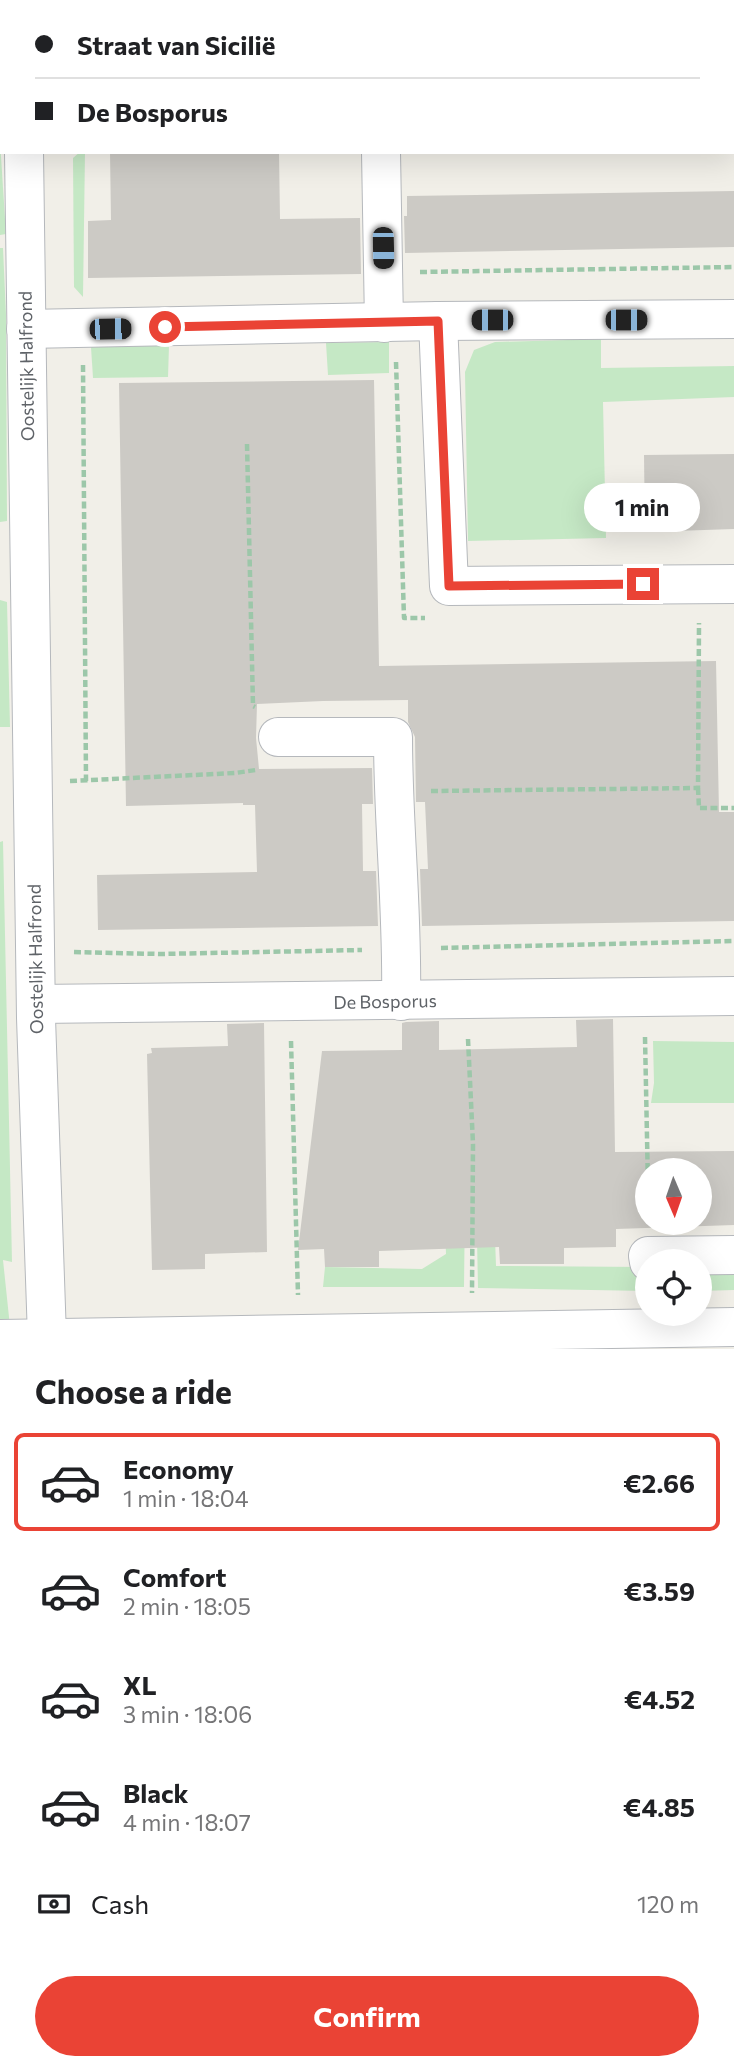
<!DOCTYPE html>
<meta charset="utf-8">
<style>
body{margin:0;font-family:Commissioner,sans-serif;background:#f2f2f2;color:#202124;height:100vh;display:flex;flex-direction:column;font-size:26px;white-space:nowrap}
*{box-sizing:border-box;margin:0}
p{font-size:23px;color:#757577}
.icon{flex:none;width:38px;height:38px;fill:none;stroke:currentColor;stroke-width:2;stroke-linecap:round;stroke-linejoin:round}
.map{position:relative;height:1349px;overflow:hidden}
.details{display:flex;flex-direction:column;background:#fff;flex:1}
.details>*{flex:none}
.top-card{position:absolute;left:0px;top:0px;width:735px;height:154px;box-shadow:0 7px 28px #0002;display:grid;align-content:center;height:154px;padding:0 35px;background:#fff}
.needle{width:46px;rotate:178deg}
.fabs{position:absolute;left:635px;top:1158px;display:grid;gap:14px}
.fabs a{display:grid;place-items:center;width:77px;height:77px;border-radius:50%;background:#fff;box-shadow:0 7px 28px #0002;font-size:35px}
.end{position:absolute;width:32px;height:32px;margin:-16px;border:9px solid #ea4335;background:#fff;box-shadow:0 0 0 4px #fff}
.from{border-radius:50%}
.bubble{position:absolute;height:49px;border-radius:24px;background:#fff;box-shadow:0 7px 28px #0002;font-size:23px;font-weight:700;line-height:49px;text-align:center}
.car{position:absolute;width:21px;height:42px;margin:-21px -10px;border-radius:9px;box-shadow:0 0 5px 2px #0007;background:linear-gradient(#222 24%,#8ab4d8 0 40%,#222 0 76%,#8ab4d8 0 86%,#222 0)}
.top-card b{display:flex;align-items:center;gap:24px;height:66px;font-size:26px}
.top-card b+b{border-top:2px solid #e0e0e0}
.top-card i{width:18px;height:18px;background:#202124}
ul{padding:0;list-style:none}
li{display:flex;align-items:center;gap:21px;height:98px;margin:0 14px 10px;padding:0 21px;border:4px solid transparent;border-radius:10px}
li div{flex:1}
li b{display:block;font-size:26px}
li em{font-style:normal;font-weight:700}
li.active{border-color:#ea4335}
li>.icon{width:63px;height:63px;stroke-width:1.5}
h2{padding:0 35px;font-size:32px;line-height:84px}
.pay{display:flex;align-items:center;gap:18px;height:77px;padding:0 35px;font-size:26px}
.pay p{margin-inline-start:auto}
.action{display:flex;gap:14px;margin-top:auto;padding:14px 35px}
.action a{flex:1;height:80px;border-radius:42px;background:#ea4335;color:#fff;font-size:28px;font-weight:700;line-height:80px;text-align:center}
.map>svg:first-child{display:block}
.green{fill:#c5e8c5}
.building{fill:#cccac5;fill-rule:evenodd}
.lines{fill:none;stroke-linecap:round;stroke-linejoin:round}
.minor-casing{stroke:#b5b8bc;stroke-width:40}
.path{stroke:#9cc7a9;stroke-width:4.5;stroke-dasharray:7 3.5;stroke-linecap:butt}
.minor{stroke:#fff;stroke-width:38}
.route{stroke:#ea4335;stroke-width:9}
.labels{text-anchor:middle;dominant-baseline:central;stroke-width:6;stroke-linejoin:round;paint-order:stroke}
.street-label{font-size:18px;fill:#5f6368;stroke:#fff}
</style>
<div class="map">
<svg width="734" height="1349" viewBox="0 0 734 1349">
<rect width="100%" height="100%" fill="#f1efe8"/>
<!-- green -->
<g class="green">
<polygon points="0,141 6,234 0,235"/>
<polygon points="80,152 85,152 83,297 74,287 73,158"/>
<polygon points="0,248 3,248 6,315 7,521 0,522"/>
<polygon points="601,339 601,368 734,366 734,397 603,402 606,538 468,541 465,372 474,350 495,342"/>
<polygon points="389,342 389,373 328,375 326,343"/>
<polygon points="169,345 168,377 93,378 91,347"/>
<polygon points="0,600 7,602 10,727 0,727"/>
<polygon points="3,841 12,1262 3,1260 11,1336 0,1337 0,842"/>
<polygon points="653,1041 734,1042 734,1103 651,1103 654,1083"/>
<polygon points="444,1201 465,1202 464,1287 323,1287 325,1267 422,1269 446,1254"/>
<polygon points="477,1238 495,1238 496,1266 647,1267 647,1291 478,1288"/>
<polygon points="700,1270 734,1270 734,1290 700,1291"/>
</g>
<!-- building -->
<g class="building">
<polygon points="110,152 279,152 280,219 360,218 361,274 88,278 88,221 111,220"/>
<polygon points="734,191 734,247 405,253 404,216 407,216 407,196"/>
<polygon points="374,380 379,666 716,661 719,812 734,812 734,921 422,926 420,869 428,869 425,802 416,802 415,737 408,722 408,700 323,701 257,704 256,738 259,769 372,768 373,804 362,804 363,871 376,871 378,926 98,930 97,875 257,872 255,805 243,805 243,803 126,806 119,383"/>
<polygon points="734,454 734,529 645,532 644,455"/>
<path d="M613 1019 615 1152 734 1151V1225L616 1229V1247L564 1248V1264H500L499 1247 379 1251V1267H325L324 1249 298 1250 322 1051 402 1050V1023L406 1022 439 1021V1050L577 1047 576 1020ZM648 1171H700V1223H648Z"/>
<polygon points="264,1023 267,1252 205,1254 205,1269 152,1270 147,1054 152,1053 151,1048 228,1046 227,1024"/>
</g>
<g class="lines">
<!-- minor casing -->
<g class="minor-casing">
<g id="minor">
<polyline points="21,0 21,2"/>
<polyline points="24,152 36,1018 47,1337"/>
<polyline points="381,152 384,323"/>
<polyline points="438,321 449,586 734,584"/>
<polyline points="26,329 438,321 734,319"/>
<path d="M278 737H393C393 825 403 913 401 1001"/>
<polyline points="36,1004 734,996"/>
<polyline points="649,1262 648,1256 734,1255"/>
<polyline points="0,1339 734,1327"/>
</g>
</g>
<!-- path -->
<g class="path">
<polyline points="77,0 77,2"/>
<polyline points="240,0 240,2"/>
<polyline points="687,0 687,2"/>
<polyline points="733,133 734,133"/>
<polyline points="420,272 734,267"/>
<polyline points="396,362 404,618 425,618"/>
<polyline points="83,365 86,781"/>
<polyline points="247,444 253,706 255,707"/>
<polyline points="70,781 235,773 256,770"/>
<polyline points="698,788 699,808 734,808"/>
<polyline points="431,791 698,788 699,623"/>
<polyline points="441,948 734,941"/>
<polyline points="74,952 160,954 362,950"/>
<polyline points="645,1037 648,1187"/>
<polyline points="468,1039 473,1144 472,1293"/>
<polyline points="291,1041 298,1295"/>
</g>
<!-- minor -->
<use href="#minor" class="minor"/>
</g>
<g class="lines">
<!-- route -->
<polyline class="route" points="165,327 438,321 449,586 643,584"/>
</g>
<g class="labels">
<!-- street labels -->
<g class="street-label">
<text transform="translate(26 366) rotate(-91)">Oostelijk Halfrond</text>
<text transform="translate(35 959) rotate(-91)">Oostelijk Halfrond</text>
<text transform="translate(385 1001) rotate(-1)">De Bosporus</text>
</g>
</g>
</svg>
<div class="fabs">
<a><svg class="needle" viewBox="-14 -14 28 28"><path d="M0-13l5 13h-10z" fill="#e53935"/><path d="M0 13l5-13h-10z" fill="#757577"/></svg></a>
<a><svg class="icon" aria-label="locate" viewBox="0 0 24 24"><circle cx="12" cy="12" r="6"/><path d="M12 2v4M12 18v4M2 12h4M18 12h4"/></svg></a>
</div>
<i class="end from" style="left:165px;top:327px"></i>
<i class="end" style="left:643px;top:584px"></i>
<div class="bubble" style="left:584px;top:483px;width:116px">1 min</div>
<i class="car" style="left:383px;top:248px;rotate:179deg"></i>
<i class="car" style="left:492px;top:320px;rotate:270deg"></i>
<i class="car" style="left:626px;top:320px;rotate:90deg"></i>
<i class="car" style="left:110px;top:329px;rotate:89deg"></i>
<div class="top-card">
<b><i class="from"></i>Straat van Sicilië</b>
<b><i></i>De Bosporus</b>
</div>
</div>
<section class="details">
<h2>Choose a ride</h2>
<ul>
<li class="active"><svg class="icon" aria-label="car" viewBox="0 0 24 24"><path d="M5 17H2v-5l4-1 3-4h7l3 4 3 1v5h-3M9 17h6M6 11h13"/><circle cx="7" cy="17" r="2"/><circle cx="17" cy="17" r="2"/></svg><div><b>Economy</b><p>1 min · 18:04</p></div><em>€2.66</em></li>
<li><svg class="icon" aria-label="car" viewBox="0 0 24 24"><path d="M5 17H2v-5l4-1 3-4h7l3 4 3 1v5h-3M9 17h6M6 11h13"/><circle cx="7" cy="17" r="2"/><circle cx="17" cy="17" r="2"/></svg><div><b>Comfort</b><p>2 min · 18:05</p></div><em>€3.59</em></li>
<li><svg class="icon" aria-label="car" viewBox="0 0 24 24"><path d="M5 17H2v-5l4-1 3-4h7l3 4 3 1v5h-3M9 17h6M6 11h13"/><circle cx="7" cy="17" r="2"/><circle cx="17" cy="17" r="2"/></svg><div><b>XL</b><p>3 min · 18:06</p></div><em>€4.52</em></li>
<li><svg class="icon" aria-label="car" viewBox="0 0 24 24"><path d="M5 17H2v-5l4-1 3-4h7l3 4 3 1v5h-3M9 17h6M6 11h13"/><circle cx="7" cy="17" r="2"/><circle cx="17" cy="17" r="2"/></svg><div><b>Black</b><p>4 min · 18:07</p></div><em>€4.85</em></li>
</ul>
<div class="pay"><svg class="icon" aria-label="cash" viewBox="0 0 24 24"><path d="M3 7h18v10H3z"/><circle cx="12" cy="12" r="2"/></svg>Cash<p>120 m</p></div>
<div class="action"><a>Confirm</a></div>
</section>
